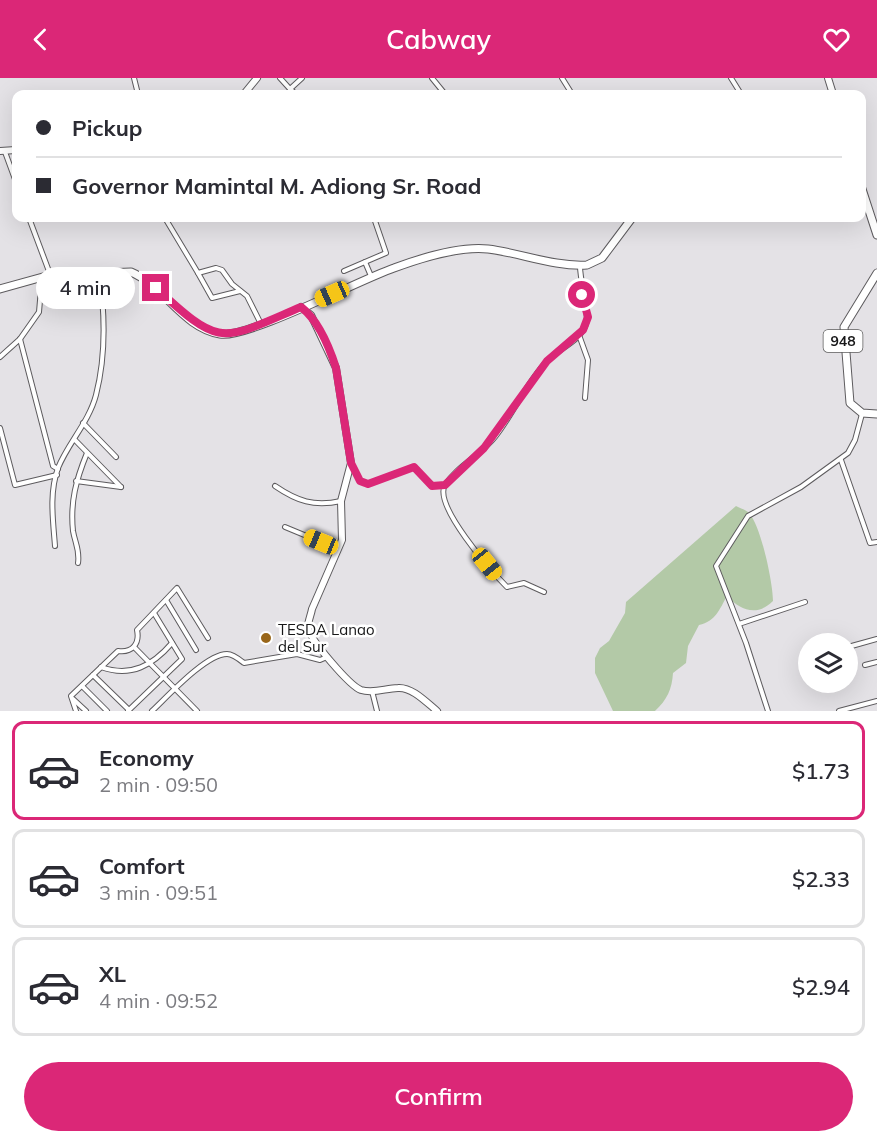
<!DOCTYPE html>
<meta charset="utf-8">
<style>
body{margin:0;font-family:Mulish,sans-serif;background:#f2f2f3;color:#2b2b33;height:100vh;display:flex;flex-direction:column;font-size:22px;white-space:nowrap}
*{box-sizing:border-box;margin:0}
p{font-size:20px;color:#7c7c81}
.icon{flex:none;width:33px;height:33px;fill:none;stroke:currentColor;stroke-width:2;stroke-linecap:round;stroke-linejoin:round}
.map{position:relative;height:633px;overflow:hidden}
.side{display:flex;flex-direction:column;background:#fff;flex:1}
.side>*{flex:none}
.guide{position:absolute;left:12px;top:12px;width:854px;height:132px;border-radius:12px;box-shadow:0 6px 24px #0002;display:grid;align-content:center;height:132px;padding:0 24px;background:#fff}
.controls{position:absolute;left:798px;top:555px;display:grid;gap:12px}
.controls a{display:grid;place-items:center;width:60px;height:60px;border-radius:50%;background:#fff;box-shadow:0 6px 24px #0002;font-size:30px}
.end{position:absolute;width:27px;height:27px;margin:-14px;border:8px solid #db2777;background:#fff;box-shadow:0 0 0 3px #fff}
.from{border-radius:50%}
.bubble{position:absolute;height:42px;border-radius:21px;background:#fff;box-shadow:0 6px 24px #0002;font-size:20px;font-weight:600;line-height:42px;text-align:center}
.car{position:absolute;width:18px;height:36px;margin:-18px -9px;border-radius:8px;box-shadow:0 0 4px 2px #0007;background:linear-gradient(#f5c518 24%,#345 0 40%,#f5c518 0 76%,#345 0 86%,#f5c518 0)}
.guide b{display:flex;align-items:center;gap:21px;height:57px;font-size:22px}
.guide b+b{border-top:2px solid #e1e1e2}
.guide i{width:15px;height:15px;background:#2b2b33}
ul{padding:10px 0 0;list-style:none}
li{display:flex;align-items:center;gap:18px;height:99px;margin:0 12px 9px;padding:0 12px;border:3px solid #e1e1e2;border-radius:12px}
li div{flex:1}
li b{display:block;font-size:22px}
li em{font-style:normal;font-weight:600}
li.active{border-color:#db2777}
li>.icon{width:54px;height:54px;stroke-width:1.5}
.primary-button{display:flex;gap:12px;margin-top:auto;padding:12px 24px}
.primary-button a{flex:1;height:69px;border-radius:36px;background:#db2777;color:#fff;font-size:24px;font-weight:600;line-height:69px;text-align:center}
header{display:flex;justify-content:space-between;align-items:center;height:78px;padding:0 24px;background:#db2777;color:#fff;font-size:27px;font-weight:600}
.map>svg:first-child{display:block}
.green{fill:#b3c9a7}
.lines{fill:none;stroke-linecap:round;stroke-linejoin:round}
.street-casing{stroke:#5d5b5e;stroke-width:6}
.secondary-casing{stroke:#5d5b5e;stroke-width:8}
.primary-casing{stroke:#5d5b5e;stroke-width:9}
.street{stroke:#fff;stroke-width:4}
.secondary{stroke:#fff;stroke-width:6}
.primary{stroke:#fff;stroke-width:7}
.route{stroke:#db2777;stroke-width:8}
.poi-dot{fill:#99661a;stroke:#fff;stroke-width:2}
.labels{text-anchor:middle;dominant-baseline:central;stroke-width:5;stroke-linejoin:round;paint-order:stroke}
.shield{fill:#fff;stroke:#5d5d5d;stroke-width:1.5}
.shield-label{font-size:14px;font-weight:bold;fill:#171718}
.poi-label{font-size:15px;fill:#171718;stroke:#fff;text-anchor:start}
</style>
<header><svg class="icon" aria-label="back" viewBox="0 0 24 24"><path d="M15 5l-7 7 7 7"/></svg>Cabway<svg class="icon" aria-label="heart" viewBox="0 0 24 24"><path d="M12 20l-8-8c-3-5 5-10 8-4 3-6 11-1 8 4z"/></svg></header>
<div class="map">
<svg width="877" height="633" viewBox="0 0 877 633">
<rect width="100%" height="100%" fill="#e4e2e6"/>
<!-- green -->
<path class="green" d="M736 428C740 430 746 432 749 435 761 448 773 505 773 523 757 539 740 532 727 518 719 532 716 543 699 547L688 568 686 585 673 595C672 611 667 622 655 633H613L595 595V580L600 570 609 563 625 535 626 524Z"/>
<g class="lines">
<!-- street casing -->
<g class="street-casing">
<g id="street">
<polyline points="134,0 138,16"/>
<polyline points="280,0 290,11 302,0"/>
<polyline points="432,0 445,16"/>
<polyline points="562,0 572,16"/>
<polyline points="731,0 741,16"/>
<polyline points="290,11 296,16"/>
<polyline points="5,74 16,104"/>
<polyline points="29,140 50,196"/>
<polyline points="165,140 198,195 216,190 222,192 232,206 247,218 261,246"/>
<polyline points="365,184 371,198"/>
<polyline points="344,193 386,175 374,140"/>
<polyline points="198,195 212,220 240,213"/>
<polyline points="579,257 588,282 585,320"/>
<polyline points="20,261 53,388 58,391"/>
<polyline points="0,279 20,261 39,234 42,199"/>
<polyline points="83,345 116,379"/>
<polyline points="0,350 15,407 57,397"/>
<polyline points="75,362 121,409"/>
<polyline points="841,382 870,465 877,464"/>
<polyline points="351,386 360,403 368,406 414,389 432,408 445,407"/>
<polyline points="76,403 121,409"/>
<path d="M275 408C297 423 314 429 341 423"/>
<polyline points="285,449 338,471"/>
<path d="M55 468C53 442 49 415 58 390 68 365 89 344 96 317 106 278 105 234 99 194"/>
<path d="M78 485C80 472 75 465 73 453 70 424 76 402 87 375"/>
<path d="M544 514 524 505 507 509C491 493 433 427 445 407 457 388 481 377 495 359 514 335 525 306 547 283 559 270 580 264 586 246 590 236 580 204 580 188"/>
<polyline points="166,522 196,572"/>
<polyline points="739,546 805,524"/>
<polyline points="134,569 197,633"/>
<polyline points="848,569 877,561"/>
<polyline points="865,587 877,584"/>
<path d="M101 589C131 600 153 587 172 565"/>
<polyline points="93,597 129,632"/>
<polyline points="82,608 107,633"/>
<polyline points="372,613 377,633"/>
<polyline points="73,621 86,633"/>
<path d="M76 633 71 618 118 573C132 575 140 566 137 552L177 510 208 560"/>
<polyline points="128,633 182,581 154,535"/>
<path d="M152 633C168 618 206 576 227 576 233 576 239 581 244 585L297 576 320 582 327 579"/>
<polyline points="768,633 746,565 716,488 748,438 801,409 848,375 855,362 862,336"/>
<polyline points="839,633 877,623"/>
</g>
</g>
<!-- secondary casing -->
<g class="secondary-casing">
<g id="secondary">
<polyline points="828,0 833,16"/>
<polyline points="244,16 257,0"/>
<polyline points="0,73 16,72"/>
<path d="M301 229 311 237 336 290 351 385 341 423 342 462 312 531C311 537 308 543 308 549 309 561 350 608 361 612 374 616 386 610 398 610 412 609 426 624 437 633"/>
</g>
</g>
<!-- primary casing -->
<g class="primary-casing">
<g id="primary">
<polyline points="861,108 877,157"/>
<polyline points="877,195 844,249 850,325 862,335 877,336"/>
<path d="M0 211 50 197 131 194C164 208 183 250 220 256 247 261 359 202 394 190 421 180 459 168 488 171 521 175 554 189 587 187L602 180 632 140"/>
</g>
</g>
<!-- street -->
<use href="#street" class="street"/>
<!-- secondary -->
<use href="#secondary" class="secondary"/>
<!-- primary -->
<use href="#primary" class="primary"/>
</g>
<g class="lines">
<!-- route -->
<path class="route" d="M156 210C222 271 221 263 301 229 319 243 329 268 336 290L351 385 360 403 368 406 414 389 432 408 445 407 484 370 547 283 583 252 588 239 582 217"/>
</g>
<!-- markers -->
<circle class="poi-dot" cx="266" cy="560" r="6"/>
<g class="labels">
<!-- shield labels -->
<rect class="shield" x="823.5" y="252" width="39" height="22" rx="4.5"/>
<g class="shield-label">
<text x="843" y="263">948</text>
</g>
<!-- poi labels -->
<g class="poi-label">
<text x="278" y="551">TESDA Lanao<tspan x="278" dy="17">del Sur</tspan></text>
</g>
</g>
</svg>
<div class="controls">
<a><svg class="icon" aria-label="layers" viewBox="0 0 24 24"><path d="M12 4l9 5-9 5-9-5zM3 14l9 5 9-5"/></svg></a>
</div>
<i class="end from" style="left:582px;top:217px"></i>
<i class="end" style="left:156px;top:210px"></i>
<div class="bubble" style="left:36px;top:189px;width:99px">4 min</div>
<i class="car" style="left:332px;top:216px;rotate:246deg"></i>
<i class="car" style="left:321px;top:464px;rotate:292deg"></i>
<i class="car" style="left:487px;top:486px;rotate:141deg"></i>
<div class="guide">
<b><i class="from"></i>Pickup</b>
<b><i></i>Governor Mamintal M. Adiong Sr. Road</b>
</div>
</div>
<section class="side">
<ul>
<li class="active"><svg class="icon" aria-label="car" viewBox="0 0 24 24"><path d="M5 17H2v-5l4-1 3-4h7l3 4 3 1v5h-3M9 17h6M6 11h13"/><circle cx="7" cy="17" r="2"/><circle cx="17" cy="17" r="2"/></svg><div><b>Economy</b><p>2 min · 09:50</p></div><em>$1.73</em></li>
<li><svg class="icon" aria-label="car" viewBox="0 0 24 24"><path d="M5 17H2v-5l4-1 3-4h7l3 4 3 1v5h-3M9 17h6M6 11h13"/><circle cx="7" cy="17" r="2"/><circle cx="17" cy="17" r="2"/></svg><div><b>Comfort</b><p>3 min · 09:51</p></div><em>$2.33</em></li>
<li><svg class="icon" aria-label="car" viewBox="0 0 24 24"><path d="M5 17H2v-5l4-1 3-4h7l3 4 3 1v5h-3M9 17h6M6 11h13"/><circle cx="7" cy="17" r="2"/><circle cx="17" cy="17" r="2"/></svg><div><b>XL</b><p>4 min · 09:52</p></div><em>$2.94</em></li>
</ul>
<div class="primary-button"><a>Confirm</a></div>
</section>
